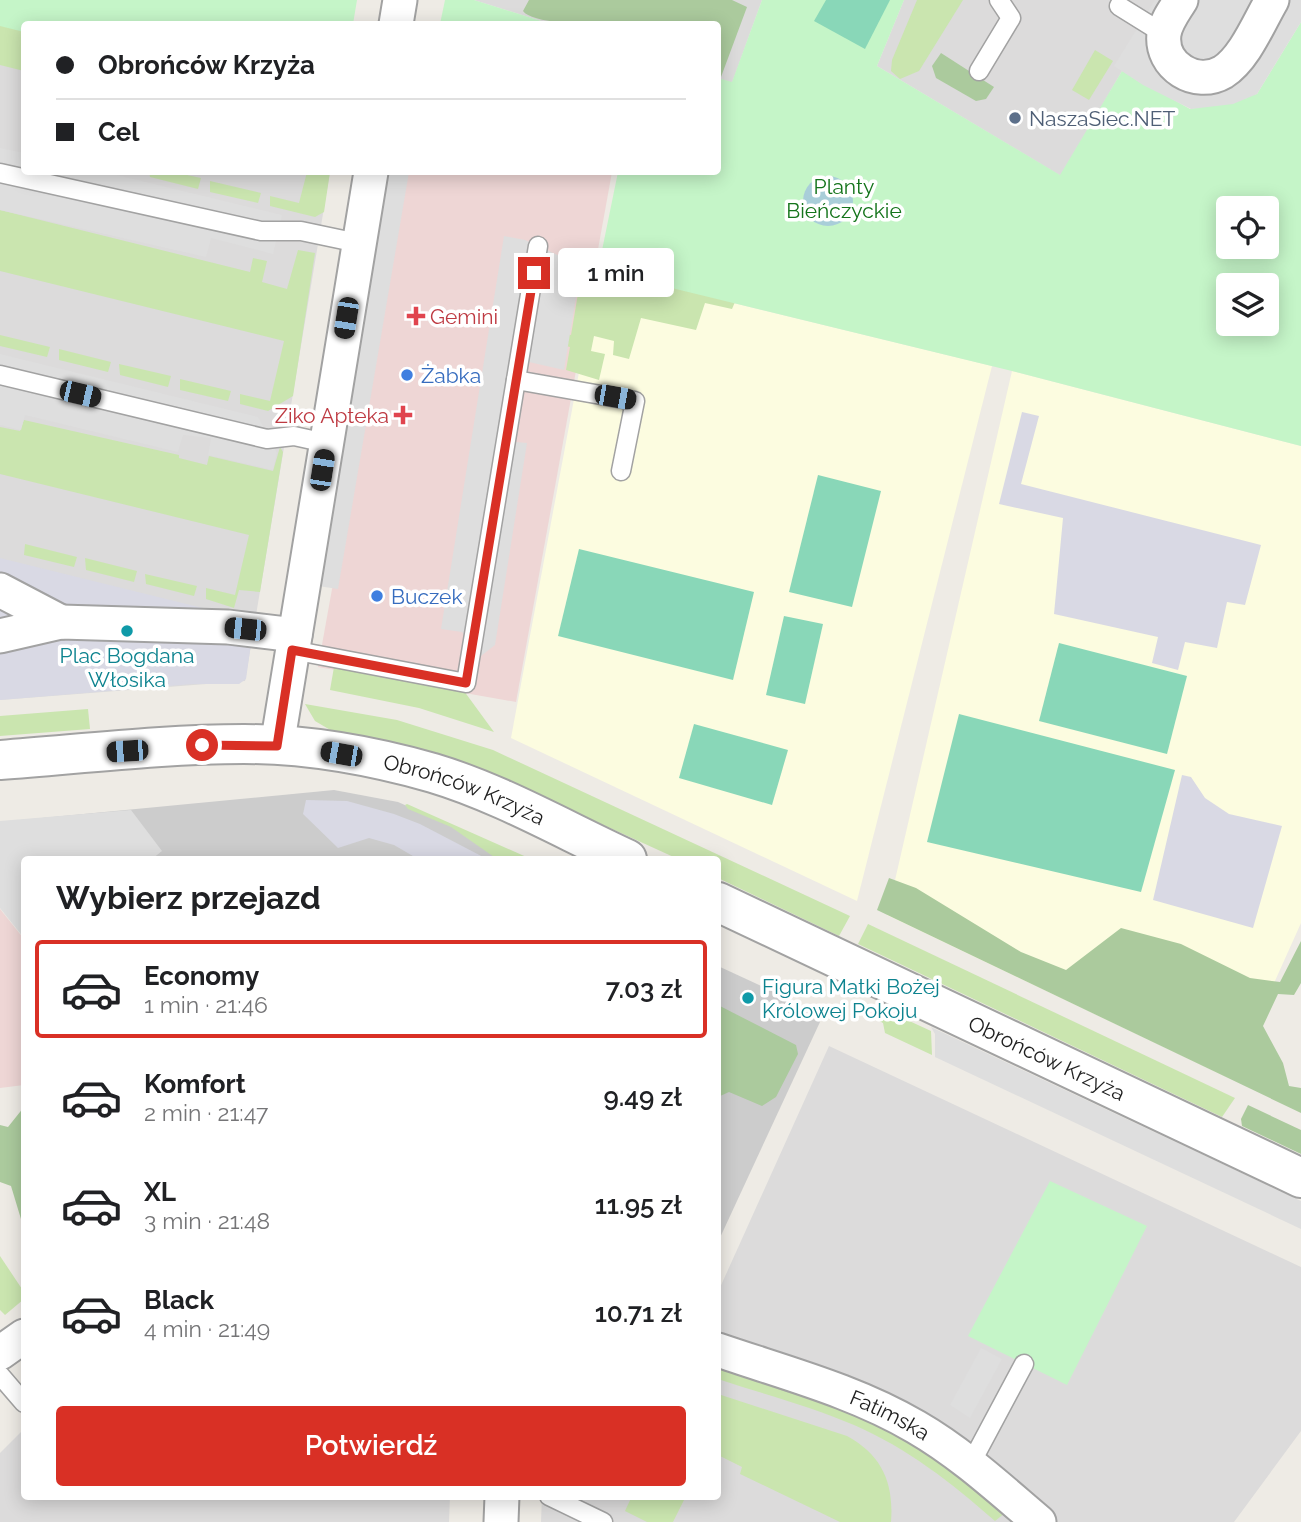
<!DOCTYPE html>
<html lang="pl">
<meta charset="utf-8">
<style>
body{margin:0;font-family:Raleway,sans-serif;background:#f6f6f6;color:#202124;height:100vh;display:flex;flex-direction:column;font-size:26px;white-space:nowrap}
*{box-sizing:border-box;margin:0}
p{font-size:23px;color:#757577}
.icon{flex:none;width:38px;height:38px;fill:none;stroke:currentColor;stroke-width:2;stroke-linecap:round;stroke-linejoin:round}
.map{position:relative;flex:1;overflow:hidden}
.sheet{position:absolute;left:21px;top:856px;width:700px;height:644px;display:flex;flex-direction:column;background:#fff;border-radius:7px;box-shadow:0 4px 18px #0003}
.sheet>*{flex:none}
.banner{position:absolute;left:21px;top:21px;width:700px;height:154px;border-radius:7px;box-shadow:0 4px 18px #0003;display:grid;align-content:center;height:154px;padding:0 35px;background:#fff}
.tools{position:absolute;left:1216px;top:196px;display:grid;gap:14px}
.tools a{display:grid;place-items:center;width:63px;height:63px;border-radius:7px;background:#fff;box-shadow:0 4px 18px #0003;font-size:35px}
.end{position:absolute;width:32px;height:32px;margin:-16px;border:9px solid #d93025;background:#fff;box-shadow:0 0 0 4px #fff}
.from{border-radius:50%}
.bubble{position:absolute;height:49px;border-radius:7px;background:#fff;box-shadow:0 4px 18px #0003;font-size:23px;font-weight:600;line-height:49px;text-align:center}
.car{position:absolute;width:21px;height:42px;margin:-21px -10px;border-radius:9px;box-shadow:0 0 5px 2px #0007;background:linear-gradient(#222 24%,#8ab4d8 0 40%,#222 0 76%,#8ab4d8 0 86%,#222 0)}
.banner b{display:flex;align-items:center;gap:24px;height:66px;font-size:26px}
.banner b+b{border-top:2px solid #e0e0e0}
.banner i{width:18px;height:18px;background:#202124}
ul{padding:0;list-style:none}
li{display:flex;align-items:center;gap:21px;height:98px;margin:0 14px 10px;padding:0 21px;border:4px solid transparent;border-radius:7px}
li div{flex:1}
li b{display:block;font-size:26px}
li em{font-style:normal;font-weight:600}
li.on{border-color:#d93025}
li>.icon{width:63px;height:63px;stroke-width:1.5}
h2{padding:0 35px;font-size:32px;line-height:84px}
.action{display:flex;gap:14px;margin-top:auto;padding:14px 35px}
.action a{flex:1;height:80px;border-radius:7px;background:#d93025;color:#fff;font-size:28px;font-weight:600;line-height:80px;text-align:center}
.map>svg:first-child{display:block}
.residential{fill:#dcdbdb}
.commercial{fill:#eed6d5}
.education{fill:#fcfce0}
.religious{fill:#ccc}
.grass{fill:#cae5af}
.forest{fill:#abca9d}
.park{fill:#c5f5c8;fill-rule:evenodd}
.pitch{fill:#89d7b8}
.parking{fill:#dedede}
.plaza{fill:#d9d9e4}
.water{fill:#a9ced9}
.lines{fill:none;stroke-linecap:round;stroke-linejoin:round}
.service-casing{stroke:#a2a2a2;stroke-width:21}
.minor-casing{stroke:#a2a2a2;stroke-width:37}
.tertiary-casing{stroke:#a2a2a2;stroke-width:42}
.service{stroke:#fff;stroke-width:18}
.minor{stroke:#fff;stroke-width:33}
.tertiary{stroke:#fff;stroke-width:38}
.route{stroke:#d93025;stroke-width:9}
.service-dot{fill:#5c6f8a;stroke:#fff;stroke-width:2.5}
.health-dot{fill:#e0444e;stroke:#fff;stroke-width:2.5}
.shop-dot{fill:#3f7fe0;stroke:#fff;stroke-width:2.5}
.culture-dot{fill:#0f9aa8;stroke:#fff;stroke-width:2.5}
.labels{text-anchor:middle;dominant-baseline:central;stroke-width:7;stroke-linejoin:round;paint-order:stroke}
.service-label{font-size:21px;fill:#4e5e75;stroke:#fff;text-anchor:start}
.park-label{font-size:21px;fill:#14741b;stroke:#fff}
.health-label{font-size:21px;fill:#be3a42;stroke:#fff;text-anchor:start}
.shop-label{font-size:21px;fill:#366cbe;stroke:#fff;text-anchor:start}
.culture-label{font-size:21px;fill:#0d838f;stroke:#fff}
.street-label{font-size:21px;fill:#1e1e1e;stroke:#fff}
</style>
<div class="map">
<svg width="1301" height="1522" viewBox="0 0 1301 1522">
<rect width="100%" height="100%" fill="#eeebe5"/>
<!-- residential -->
<g class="residential">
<polygon points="474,0 762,0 732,83 718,78 718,24 551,24"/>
<polygon points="904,0 1301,0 1301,22 1143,85 1122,71 1061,176 877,66"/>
<polygon points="0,26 24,32 24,172 330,172 245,681 0,700"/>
<polygon points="829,1046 1301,1267 1301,1431 1234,1522 541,1522 542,1496 718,1496 718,1292"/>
<polygon points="24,1429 24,1496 450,1496 449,1522 0,1522 0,1453"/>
</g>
<!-- commercial -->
<g class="commercial">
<polygon points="407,172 612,172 516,702 318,667"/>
<polygon points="0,909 24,939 24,1085 0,1088"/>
</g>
<!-- education -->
<g class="education">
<polygon points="598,270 992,366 857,901 511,738"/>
<polygon points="1012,371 1301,446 1301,923 1231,1079 887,915"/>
</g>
<!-- religious -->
<g class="religious">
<polygon points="334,790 398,802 526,859 24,859 0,822"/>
<polygon points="718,966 815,1011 820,1022 718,1242"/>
</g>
<!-- grass -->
<g class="grass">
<polygon points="0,0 24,24 24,71 0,65"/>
<polygon points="917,0 963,0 919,71 900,79 891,71 892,60"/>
<polygon points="1095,50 1113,61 1089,100 1072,90"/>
<polygon points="149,172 173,172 201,178 198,189 150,177"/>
<polygon points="307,172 330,172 324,212 315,217 270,206 270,196 299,203"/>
<polygon points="210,181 261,193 258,203 210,192"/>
<polygon points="0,210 250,272 253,258 267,261 262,282 287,289 298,250 315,253 293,396 268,411 240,404 240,394 270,401 284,341 0,271"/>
<polygon points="609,257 735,302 732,309 705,303 696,330 641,318 629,359 613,355 614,341 594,336 591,351 605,354 599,380 566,370 570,347 534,338 536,328 571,335 582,270"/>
<polygon points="0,335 50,347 47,357 0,346"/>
<polygon points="59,349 111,362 108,372 59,360"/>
<polygon points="119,364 171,376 168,387 120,375"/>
<polygon points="180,379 231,391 228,401 180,390"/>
<polygon points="24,420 179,455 179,458 207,465 209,456 273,471 280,447 283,452 260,592 239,590 234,608 206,599 206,588 235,595 249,535 0,474 0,427 20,431"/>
<polygon points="25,544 77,557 74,567 24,555"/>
<polygon points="85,558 137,571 134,582 86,570"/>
<polygon points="145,574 197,586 194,596 146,584"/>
<polygon points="334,667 464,691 494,732 419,708 330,690"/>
<polygon points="305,704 397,720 493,750 850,916 839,936 718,878 718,859 678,859 474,766 400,744 332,731 315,721"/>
<polygon points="88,709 90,729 0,736 0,716"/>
<polygon points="407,804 531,859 497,859 451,827 408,809 405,805"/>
<polygon points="868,924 1235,1098 1222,1117 858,944"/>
<polygon points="892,1013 931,1031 932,1055 885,1033 883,1023 874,1018"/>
<polygon points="0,1256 24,1292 24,1299 5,1315 0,1310"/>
<path d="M718 1367 867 1417 924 1449 1005 1513 995 1521C952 1483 907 1448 854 1425 810 1406 763 1394 718 1379Z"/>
<path d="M718 1394 847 1436C882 1455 894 1483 891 1522H840L740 1474 742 1467 718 1455Z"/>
<polygon points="632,1496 686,1496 673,1522 647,1522 625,1511"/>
</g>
<!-- forest -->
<g class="forest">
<path d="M529 0H732L747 7 721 77 718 76V24C685 24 538 32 523 11Z"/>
<polygon points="941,53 994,87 986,99 976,101 936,78 932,66"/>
<polygon points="889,878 916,888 1021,952 1066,970 1121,928 1181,944 1250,978 1280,982 1301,941 1301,983 1294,995 1278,994 1263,1026 1283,1063 1289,1086 1301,1088 1301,1113 877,910"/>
<polygon points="718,1005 796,1045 798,1054 776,1097 762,1106 729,1092 718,1097"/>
<polygon points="1248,1105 1301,1130 1301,1154 1242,1126 1241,1119"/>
<polygon points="24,1107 24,1229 11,1186 0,1182 0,1125 8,1127"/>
</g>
<!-- park -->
<g class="park">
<polygon points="0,0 357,0 353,24 24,24 24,32 0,26"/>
<polygon points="445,0 474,0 551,24 440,24"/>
<path d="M762 0H904L877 66 1060 175 1122 71 1190 109 1257 94 1301 22V446L1012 371 598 270 618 172H718V78L732 82ZM1228 208H1267V247H1228ZM1228 285H1267V324H1228Z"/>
<polygon points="1050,1181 1147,1226 1067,1385 968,1336"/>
</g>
<!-- pitch -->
<g class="pitch">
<polygon points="826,0 890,0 865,49 814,21"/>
<polygon points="818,475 881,491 852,607 789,592"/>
<polygon points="579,549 754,592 733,680 558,636"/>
<polygon points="784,616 823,624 805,704 766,695"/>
<polygon points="1059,643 1187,676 1167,754 1039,721"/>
<polygon points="959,714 1175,770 1141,892 927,842"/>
<polygon points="694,724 788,750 772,805 679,778"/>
</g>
<!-- parking -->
<g class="parking">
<polygon points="1155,0 1301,0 1301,22 1257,94 1233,104 1191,109 1143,85 1114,66"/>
<polygon points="0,148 24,153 24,172 104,172 282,215 273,254 211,238 206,257 0,210"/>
<polygon points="388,172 409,172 338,589 318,586"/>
<polygon points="504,236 525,240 564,258 582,261 564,370 529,362 516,442 527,443 495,645 481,656 462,632 441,629"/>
<polygon points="0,354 258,417 277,453 273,470 208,455 211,438 183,435 178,452 25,415 21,430 0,425"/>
<polygon points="131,810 162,851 152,859 24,859 24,938 0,908 0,821"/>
<polygon points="931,1027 1301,1201 1301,1229 935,1057 935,1034"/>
<polygon points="981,1348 1002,1359 970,1418 950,1405"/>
</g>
<!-- plaza -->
<g class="plaza">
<polygon points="1022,412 1039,416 1021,484 1261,545 1245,605 1227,602 1217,648 1185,642 1178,670 1152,663 1158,637 1054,614 1063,518 999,504"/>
<polygon points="0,558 227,614 251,644 246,679 239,684 192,684 0,700"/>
<polygon points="1182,775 1191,777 1205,798 1229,814 1282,826 1253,928 1153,900"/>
<polygon points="306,800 347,801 394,814 420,824 487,859 418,859 394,845 369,838 338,848 303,814"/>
</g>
<!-- water -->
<circle class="water" cx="828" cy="201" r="25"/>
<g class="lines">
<!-- service casing -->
<g class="service-casing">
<g id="service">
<polyline points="1119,6 1164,34"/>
<polyline points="979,71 1011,18 999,0"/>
<polyline points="0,173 261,231 301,231 358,243"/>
<polyline points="0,375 267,439 294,436 326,443"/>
<polyline points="516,380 635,401 621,471"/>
<polyline points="292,650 466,683 538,246"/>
<polyline points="0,1375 24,1403"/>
<polyline points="970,1465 1024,1364"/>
<polyline points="549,1496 603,1522"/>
</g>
</g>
<!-- minor casing -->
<g class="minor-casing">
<g id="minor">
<path d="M1181 0C1175 10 1166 21 1164 34 1160 66 1196 88 1223 72 1245 58 1259 22 1272 0"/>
<polyline points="396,24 400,0"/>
<polyline points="0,590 61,622"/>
<polyline points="0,636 61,622 228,627 295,635"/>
<polyline points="277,746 371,172"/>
<path id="s1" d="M718 1350C785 1373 855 1391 916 1427 961 1453 1000 1489 1039 1522"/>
<polyline points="0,1353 24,1336"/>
<polyline points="501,1522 502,1496"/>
</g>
</g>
<!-- tertiary casing -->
<g class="tertiary-casing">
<g id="tertiary">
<path id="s2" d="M0 760C81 754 163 744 244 744 306 744 373 756 433 773 500 793 564 830 627 859"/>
<path id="s3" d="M718 902 1301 1178"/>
</g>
</g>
<!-- service -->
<use href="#service" class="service"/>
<!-- minor -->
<use href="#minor" class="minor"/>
<!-- tertiary -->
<use href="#tertiary" class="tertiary"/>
</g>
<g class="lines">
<!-- route -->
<polyline class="route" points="202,745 277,746 292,650 466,683 534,273"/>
</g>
<!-- markers -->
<circle class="service-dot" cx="1015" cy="118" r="7"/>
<g class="health-dot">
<path d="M412.5 305.5h7v7h7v7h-7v7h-7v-7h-7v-7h7z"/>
<path d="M399.5 404.5h7v7h7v7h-7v7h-7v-7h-7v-7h7z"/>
</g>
<g class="shop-dot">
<circle cx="407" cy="375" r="7"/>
<circle cx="377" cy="596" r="7"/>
</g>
<g class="culture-dot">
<circle cx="127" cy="631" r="7"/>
<circle cx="748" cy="998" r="7"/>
</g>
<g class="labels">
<!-- service labels -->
<g class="service-label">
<text x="1029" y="118">NaszaSiec.NET</text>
</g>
<!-- park labels -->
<g class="park-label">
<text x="844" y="186">Planty<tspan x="844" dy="24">Bieńczyckie</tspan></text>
</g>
<!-- health labels -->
<g class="health-label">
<text x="430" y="316">Gemini</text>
<text x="389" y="415" text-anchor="end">Ziko Apteka</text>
</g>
<!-- shop labels -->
<g class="shop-label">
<text x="421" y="375">Żabka</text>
<text x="391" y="596">Buczek</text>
</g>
<!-- culture labels -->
<g class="culture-label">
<text x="127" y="655">Plac Bogdana<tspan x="127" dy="24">Włosika</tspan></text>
<text x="762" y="986" text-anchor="start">Figura Matki Bożej<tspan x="762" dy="24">Królowej Pokoju</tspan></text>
</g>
<!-- street labels -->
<g class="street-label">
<text stroke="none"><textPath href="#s2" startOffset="471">Obrońców Krzyża</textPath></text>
<text stroke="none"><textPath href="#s3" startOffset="364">Obrońców Krzyża</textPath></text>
<text stroke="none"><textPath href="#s1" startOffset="184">Fatimska</textPath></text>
</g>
</g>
</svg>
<div class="tools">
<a><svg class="icon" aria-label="locate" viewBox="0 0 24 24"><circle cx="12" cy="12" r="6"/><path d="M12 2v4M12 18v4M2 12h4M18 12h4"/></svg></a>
<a><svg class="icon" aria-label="layers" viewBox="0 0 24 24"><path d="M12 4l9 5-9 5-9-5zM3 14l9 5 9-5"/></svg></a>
</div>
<i class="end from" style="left:202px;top:745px"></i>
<i class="end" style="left:534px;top:273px"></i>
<div class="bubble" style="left:558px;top:248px;width:116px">1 min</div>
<i class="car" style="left:346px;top:318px;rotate:189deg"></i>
<i class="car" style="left:80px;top:394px;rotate:103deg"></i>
<i class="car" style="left:615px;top:397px;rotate:100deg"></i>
<i class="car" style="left:322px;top:470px;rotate:9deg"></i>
<i class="car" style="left:245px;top:629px;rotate:276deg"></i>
<i class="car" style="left:127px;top:751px;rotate:266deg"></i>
<i class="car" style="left:341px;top:754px;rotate:280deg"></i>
<div class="banner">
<b><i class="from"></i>Obrońców Krzyża</b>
<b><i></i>Cel</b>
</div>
<section class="sheet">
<h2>Wybierz przejazd</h2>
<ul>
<li class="on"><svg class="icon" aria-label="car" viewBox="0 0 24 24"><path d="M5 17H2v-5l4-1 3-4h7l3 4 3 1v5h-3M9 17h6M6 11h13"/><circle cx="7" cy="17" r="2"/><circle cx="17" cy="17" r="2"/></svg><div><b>Economy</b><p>1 min · 21:46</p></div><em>7.03 zł</em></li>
<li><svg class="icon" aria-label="car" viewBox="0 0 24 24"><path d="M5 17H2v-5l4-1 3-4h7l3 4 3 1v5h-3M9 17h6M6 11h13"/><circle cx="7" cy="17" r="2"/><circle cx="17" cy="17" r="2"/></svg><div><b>Komfort</b><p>2 min · 21:47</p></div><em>9.49 zł</em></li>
<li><svg class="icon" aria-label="car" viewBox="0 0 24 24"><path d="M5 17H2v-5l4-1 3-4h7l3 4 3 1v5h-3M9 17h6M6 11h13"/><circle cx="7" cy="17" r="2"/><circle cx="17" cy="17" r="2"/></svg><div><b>XL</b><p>3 min · 21:48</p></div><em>11.95 zł</em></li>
<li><svg class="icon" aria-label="car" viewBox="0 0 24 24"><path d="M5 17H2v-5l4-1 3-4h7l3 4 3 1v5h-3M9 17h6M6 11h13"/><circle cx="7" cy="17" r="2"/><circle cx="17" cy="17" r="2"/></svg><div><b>Black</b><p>4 min · 21:49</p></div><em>10.71 zł</em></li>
</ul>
<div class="action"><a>Potwierdź</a></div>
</section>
</div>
